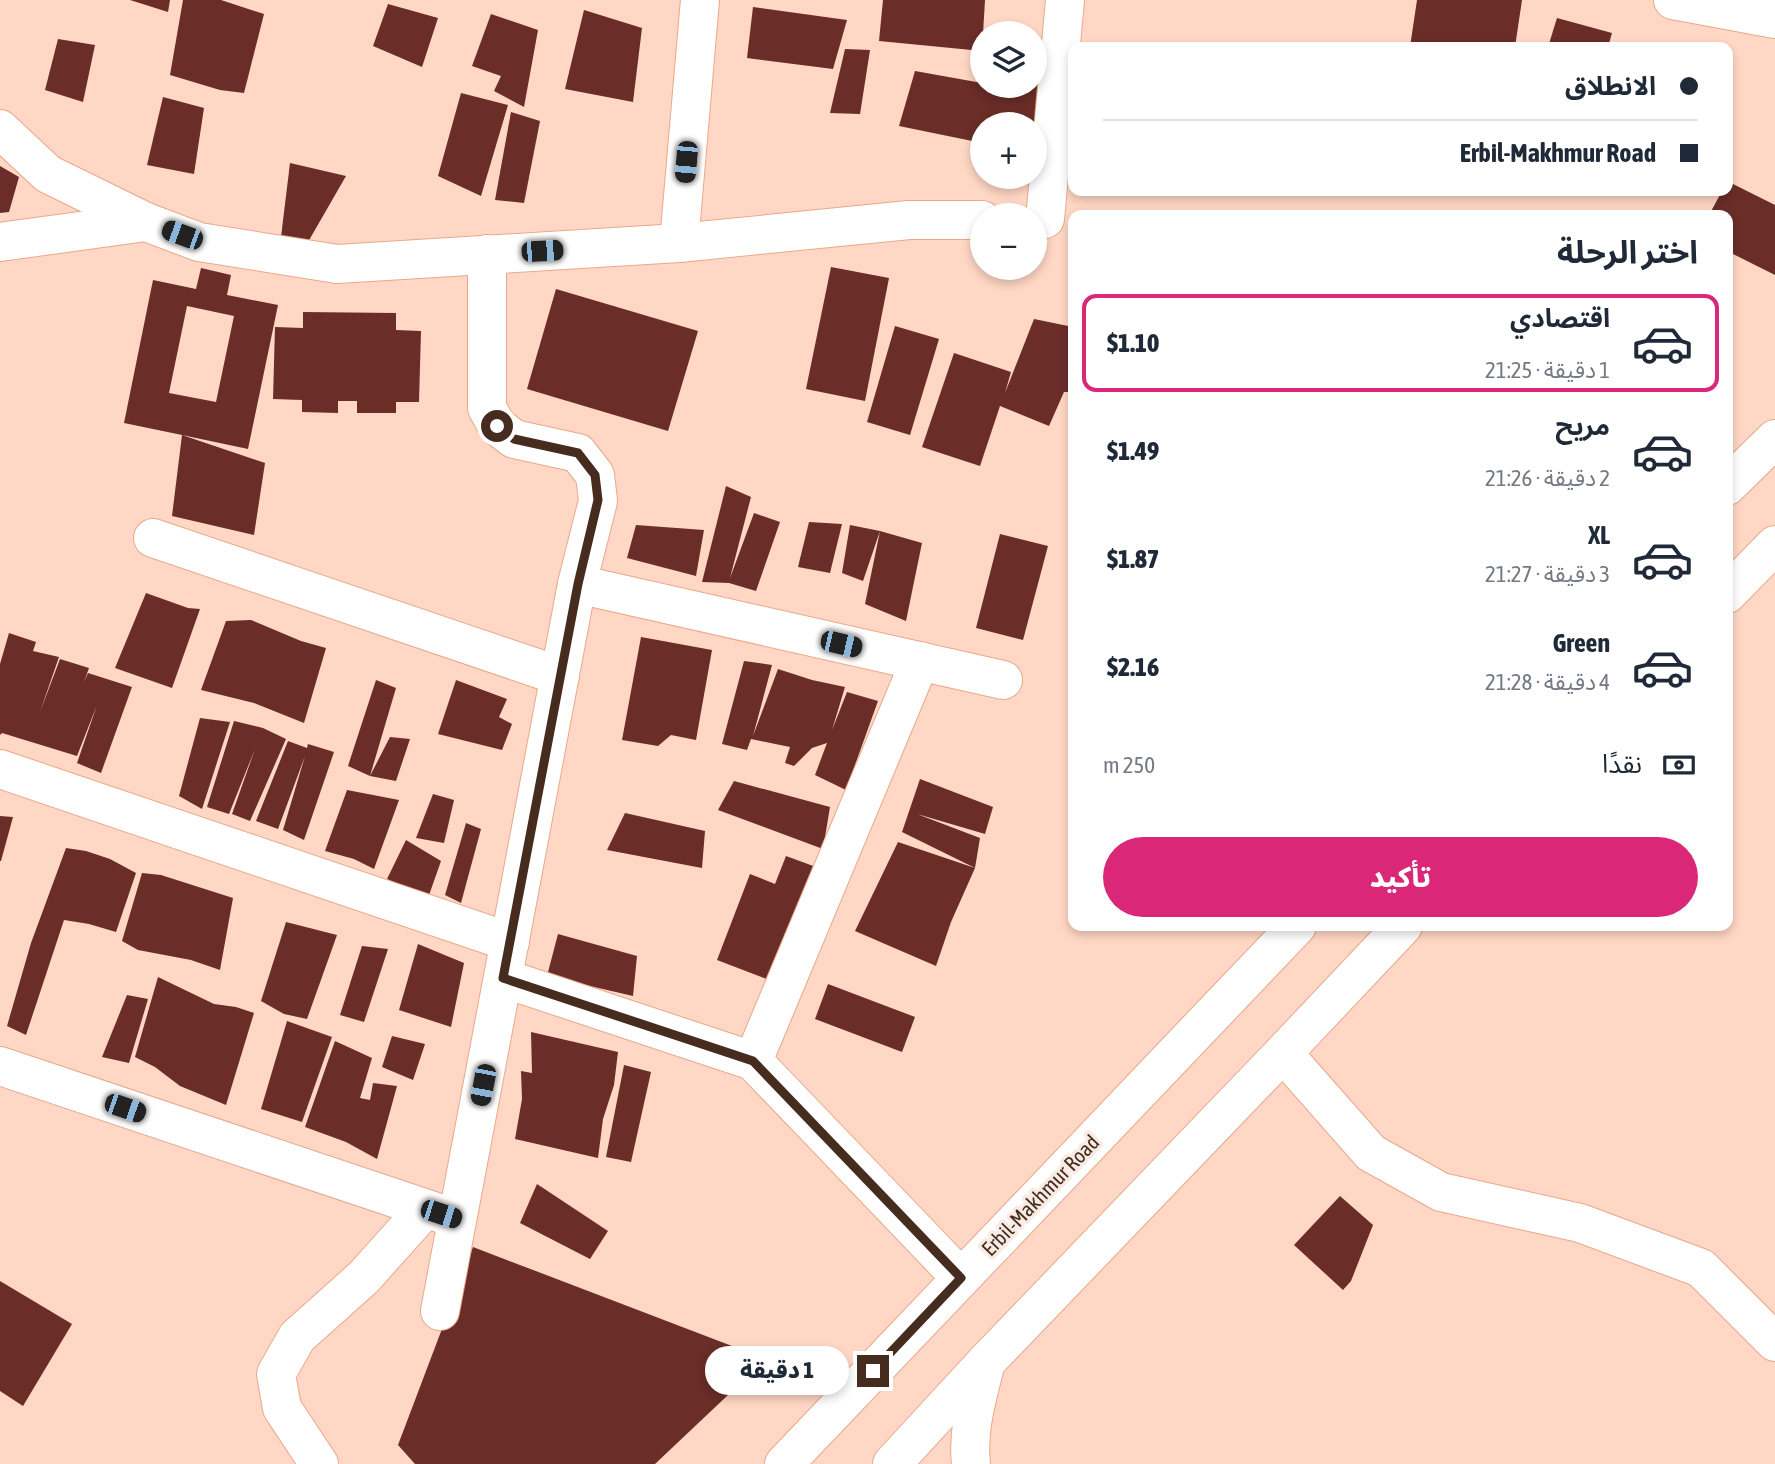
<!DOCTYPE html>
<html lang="ar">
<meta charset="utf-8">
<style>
body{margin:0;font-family:"Asap Condensed","Noto Sans Arabic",sans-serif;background:#f2f2f3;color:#1f2937;direction:rtl;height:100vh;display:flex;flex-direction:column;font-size:26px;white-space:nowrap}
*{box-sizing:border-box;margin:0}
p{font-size:23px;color:#747a83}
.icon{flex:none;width:38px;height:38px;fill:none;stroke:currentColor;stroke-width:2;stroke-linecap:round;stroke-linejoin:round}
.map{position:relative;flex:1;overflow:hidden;direction:ltr}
.sheet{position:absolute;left:1068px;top:210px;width:665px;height:721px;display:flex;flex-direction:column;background:#fff;border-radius:14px;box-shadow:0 4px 10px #0003;direction:rtl}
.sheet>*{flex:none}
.banner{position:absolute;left:1068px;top:42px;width:665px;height:154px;border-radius:14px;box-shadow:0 4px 10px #0003;direction:rtl;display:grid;align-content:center;height:154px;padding:0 35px;background:#fff}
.fabs{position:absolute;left:970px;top:21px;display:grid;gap:14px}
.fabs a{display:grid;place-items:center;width:77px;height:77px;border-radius:50%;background:#fff;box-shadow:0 4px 10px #0003;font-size:35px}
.end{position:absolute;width:32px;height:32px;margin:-16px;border:9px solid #452c1f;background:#fff;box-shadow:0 0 0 4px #fff}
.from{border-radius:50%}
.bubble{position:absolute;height:49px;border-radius:24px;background:#fff;box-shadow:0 4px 10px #0003;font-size:23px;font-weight:800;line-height:49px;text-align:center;direction:rtl}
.car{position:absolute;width:21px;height:42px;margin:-21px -10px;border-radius:9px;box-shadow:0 0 5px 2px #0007;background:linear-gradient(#222 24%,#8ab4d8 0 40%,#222 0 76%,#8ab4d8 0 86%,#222 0)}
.banner b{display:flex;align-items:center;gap:24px;height:66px;font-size:26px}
.banner b+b{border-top:2px solid #e0e1e3}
.banner i{width:18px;height:18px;background:#1f2937}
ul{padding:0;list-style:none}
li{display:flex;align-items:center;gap:21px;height:98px;margin:0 14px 10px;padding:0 21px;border:4px solid transparent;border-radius:14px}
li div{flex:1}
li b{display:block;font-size:26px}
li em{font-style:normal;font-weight:800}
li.on{border-color:#db2777}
li>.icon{width:63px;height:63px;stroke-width:1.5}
h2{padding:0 35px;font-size:32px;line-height:84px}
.pay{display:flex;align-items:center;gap:18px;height:77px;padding:0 35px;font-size:26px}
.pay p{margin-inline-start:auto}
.button{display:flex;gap:14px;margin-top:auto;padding:14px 35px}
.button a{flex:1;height:80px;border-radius:42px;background:#db2777;color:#fff;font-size:28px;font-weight:800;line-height:80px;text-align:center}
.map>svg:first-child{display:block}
.building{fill:#6a2d28;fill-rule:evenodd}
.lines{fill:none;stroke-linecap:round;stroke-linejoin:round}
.minor-casing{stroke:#e8a98a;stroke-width:40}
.highway-casing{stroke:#e8a98a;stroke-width:40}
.minor{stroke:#fff;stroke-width:38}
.highway{stroke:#fff;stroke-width:38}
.route{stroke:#452c1f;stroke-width:9}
.labels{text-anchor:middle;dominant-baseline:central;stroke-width:7;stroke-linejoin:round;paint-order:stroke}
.street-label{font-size:21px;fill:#452c1f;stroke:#f8ebe4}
</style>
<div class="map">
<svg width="1775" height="1464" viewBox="0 0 1775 1464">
<rect width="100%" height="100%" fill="#ffd7c4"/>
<!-- building -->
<g class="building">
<polygon points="130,0 170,0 168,12"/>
<polygon points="183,0 221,0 264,14 244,93 220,90 170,75"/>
<polygon points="883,0 985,0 982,51 879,41"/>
<polygon points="1417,0 1522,0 1515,47 1410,47"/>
<polygon points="388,4 438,18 422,67 373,46"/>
<polygon points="753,7 847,20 833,69 747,58"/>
<polygon points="584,10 642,28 633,102 565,89"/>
<polygon points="491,14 538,30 524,107 494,91 501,76 472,66"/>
<polygon points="1557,18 1612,33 1608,47 1548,47"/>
<polygon points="58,39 95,45 83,102 45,90"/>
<polygon points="845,49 870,50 860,114 830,113"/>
<polygon points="1034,61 1052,63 1034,138 1034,124 982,124 982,143 899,126 915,71 982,83 982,86 1034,86"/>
<polygon points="461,93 508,105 481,196 438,176"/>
<polygon points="163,97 204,108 194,174 147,165"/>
<polygon points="511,112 540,121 524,203 495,200"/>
<polygon points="290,163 346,176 308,242 281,237"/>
<polygon points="0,166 19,177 9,212 0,213"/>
<polygon points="1727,181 1775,205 1775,275 1727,251 1727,215 1709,215 1722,191 1727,191"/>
<polygon points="831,267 889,278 865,401 806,389"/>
<path d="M201 268 231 275 227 295 278 305 248 449 182 435 265 463 254 535 172 516 182 435 124 423 153 280 196 289ZM187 306 234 316 216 402 169 393Z"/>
<polygon points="556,289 698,331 668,431 527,389"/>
<polygon points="303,312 396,313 396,330 421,331 419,402 396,402 396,413 357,413 357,401 338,401 338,413 302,412 302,400 273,399 275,327 303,328"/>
<polygon points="1034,319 1073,327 1073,392 1064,392 1049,426 1000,406 980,466 922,447 954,353 1011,372 1005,393"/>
<polygon points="895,326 939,339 910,435 867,422"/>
<polygon points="726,486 751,497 730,578 754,513 780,522 756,591 729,583 702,582"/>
<polygon points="809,522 842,524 830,573 798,567"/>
<polygon points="636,525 704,530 696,576 627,558"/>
<polygon points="850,525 880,531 922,543 906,621 865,604 880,531 863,581 842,573"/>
<polygon points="1000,534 1048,546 1023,640 976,628"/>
<polygon points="146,593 188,608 200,609 172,688 115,668"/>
<polygon points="251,620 301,641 326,648 304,723 254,703 201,690 226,621"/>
<polygon points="9,633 36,642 33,651 59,657 40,712 60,659 89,668 84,682 88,673 132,687 101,773 77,763 97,705 77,756 2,733 0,735 0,664"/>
<polygon points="641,637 712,650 696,740 671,735 658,746 622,740"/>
<polygon points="744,661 772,665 753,736 778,669 812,680 845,687 832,730 847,692 878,701 846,790 815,775 827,743 812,748 794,766 785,763 790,747 751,739 747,750 722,744"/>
<polygon points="376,680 396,688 370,776 390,737 410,739 396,781 370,776 348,766"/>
<polygon points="456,680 507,699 499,717 512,724 502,750 438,734"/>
<polygon points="200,718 230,722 202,809 179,796"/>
<polygon points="234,721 263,728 286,739 250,821 232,814 255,749 229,814 207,807"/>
<polygon points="288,741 307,748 308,744 334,752 304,840 283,830 305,756 278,829 256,821"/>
<polygon points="920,779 993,807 985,834 917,814 980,838 975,868 902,832"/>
<polygon points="734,781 830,807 823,849 718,810"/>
<polygon points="347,790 399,800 374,869 354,859 325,851"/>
<polygon points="433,794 454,800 444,843 416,838"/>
<polygon points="625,813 705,831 702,868 607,850"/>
<polygon points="0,816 13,817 1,861 0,861"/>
<polygon points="466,823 481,829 461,903 445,895"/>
<polygon points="406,840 441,861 428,898 387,879"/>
<polygon points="898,842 975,868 951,922 936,966 855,931"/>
<polygon points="66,848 86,851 110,859 136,873 116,932 89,924 64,920 26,1035 7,1026 31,943"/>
<polygon points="786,856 816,867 772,981 717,960 750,874 775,884"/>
<polygon points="142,873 161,875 233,898 220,970 191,960 138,950 122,941"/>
<polygon points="286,922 337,935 307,1019 284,1014 261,1001"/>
<polygon points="558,934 637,956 633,996 547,976"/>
<polygon points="418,944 464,963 451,1027 399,1010"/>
<polygon points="362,946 388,949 364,1022 340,1015"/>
<polygon points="158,977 214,1004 236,1007 254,1013 226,1105 180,1086 155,1067 135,1057"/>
<polygon points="828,984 915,1017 902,1052 815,1019"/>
<polygon points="127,995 148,999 129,1063 102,1057"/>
<polygon points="287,1021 332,1037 302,1122 261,1109"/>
<polygon points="531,1032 618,1052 614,1085 603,1119 598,1158 515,1139 522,1099 521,1071 532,1073"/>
<polygon points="392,1036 425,1044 413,1080 382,1067"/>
<polygon points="335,1041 372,1058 360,1098 370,1100 373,1083 397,1086 377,1159 346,1142 305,1127"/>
<polygon points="624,1065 651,1072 631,1162 606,1157"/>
<polygon points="537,1184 608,1231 590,1259 520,1223"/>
<polygon points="1340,1196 1373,1225 1351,1281 1343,1290 1294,1245"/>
<polygon points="473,1247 766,1359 655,1464 415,1464 398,1445"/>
<polygon points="0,1281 72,1324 23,1406 0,1391"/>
</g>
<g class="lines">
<!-- minor casing -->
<g class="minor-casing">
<g id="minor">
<polyline points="1673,0 1775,19"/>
<polyline points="0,129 48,174 146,222 199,242 337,264 679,243 909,220 982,220"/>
<polyline points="1045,219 1065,0"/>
<polyline points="0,242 146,222"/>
<polyline points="679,243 700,0"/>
<polyline points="153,538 560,676"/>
<polyline points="577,584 1003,680"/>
<polyline points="0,769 510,942"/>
<polyline points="503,978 753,1061 961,1278"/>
<polyline points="1283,1053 1371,1153 1441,1192 1580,1223 1701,1268 1775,1342"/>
<polyline points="753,1061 920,661"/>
<polyline points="0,1066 457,1219"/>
<polyline points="440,1311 577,584 598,501 595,475 578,453 514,439 497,426 487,408 487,254"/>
<polyline points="319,1464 282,1408 276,1374 297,1337 364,1277 425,1209"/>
<path d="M971 1464C967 1429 978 1395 986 1362"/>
</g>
</g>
<!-- highway casing -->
<g class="highway-casing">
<g id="highway">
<polyline points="1727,486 1775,439"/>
<polyline points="1727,594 1775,545"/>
<polyline points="784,1464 1297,926"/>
<polyline points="892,1464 986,1362 1283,1053 1403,926"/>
</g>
</g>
<!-- minor -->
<use href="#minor" class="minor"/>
<!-- highway -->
<use href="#highway" class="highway"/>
</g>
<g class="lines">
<!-- route -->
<polyline class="route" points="497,426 514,439 578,453 595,475 598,500 578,584 503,978 753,1061 961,1278 873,1371"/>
</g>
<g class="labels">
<!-- street labels -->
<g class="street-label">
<text transform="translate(1040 1195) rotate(-46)">Erbil-Makhmur Road</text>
</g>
</g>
</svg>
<div class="fabs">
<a><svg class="icon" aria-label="layers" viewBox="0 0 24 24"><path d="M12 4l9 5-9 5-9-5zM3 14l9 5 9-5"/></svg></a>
<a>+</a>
<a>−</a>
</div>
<i class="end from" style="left:497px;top:426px"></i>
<i class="end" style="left:873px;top:1371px"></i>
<div class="bubble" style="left:705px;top:1346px;width:144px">1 دقيقة</div>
<i class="car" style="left:686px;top:162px;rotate:185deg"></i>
<i class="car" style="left:182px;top:235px;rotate:290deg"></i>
<i class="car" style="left:542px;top:251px;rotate:87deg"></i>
<i class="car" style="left:841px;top:644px;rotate:103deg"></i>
<i class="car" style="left:483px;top:1085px;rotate:191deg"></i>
<i class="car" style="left:125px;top:1108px;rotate:109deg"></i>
<i class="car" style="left:441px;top:1214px;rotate:108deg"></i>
<div class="banner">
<b><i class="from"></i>الانطلاق</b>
<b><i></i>Erbil-Makhmur Road</b>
</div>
<section class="sheet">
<h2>اختر الرحلة</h2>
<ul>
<li class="on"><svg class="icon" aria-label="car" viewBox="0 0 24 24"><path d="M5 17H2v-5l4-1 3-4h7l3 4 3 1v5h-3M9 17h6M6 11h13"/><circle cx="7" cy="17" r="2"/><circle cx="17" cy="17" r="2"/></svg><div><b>اقتصادي</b><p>1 دقيقة · 21:25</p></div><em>$1.10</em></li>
<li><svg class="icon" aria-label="car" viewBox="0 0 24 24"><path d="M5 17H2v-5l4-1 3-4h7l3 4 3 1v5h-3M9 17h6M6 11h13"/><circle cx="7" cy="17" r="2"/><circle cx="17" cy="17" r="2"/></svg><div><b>مريح</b><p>2 دقيقة · 21:26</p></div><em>$1.49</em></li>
<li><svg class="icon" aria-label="car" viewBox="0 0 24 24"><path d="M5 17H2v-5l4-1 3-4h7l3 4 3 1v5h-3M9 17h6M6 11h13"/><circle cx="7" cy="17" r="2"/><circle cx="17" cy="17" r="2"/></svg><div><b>XL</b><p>3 دقيقة · 21:27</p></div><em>$1.87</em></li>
<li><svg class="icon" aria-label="car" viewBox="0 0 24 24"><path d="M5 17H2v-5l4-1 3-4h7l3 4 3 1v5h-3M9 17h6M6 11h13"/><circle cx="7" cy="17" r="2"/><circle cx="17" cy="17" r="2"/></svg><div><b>Green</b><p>4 دقيقة · 21:28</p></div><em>$2.16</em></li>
</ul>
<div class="pay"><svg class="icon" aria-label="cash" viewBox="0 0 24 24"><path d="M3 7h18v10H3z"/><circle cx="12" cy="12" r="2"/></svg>نقدًا<p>250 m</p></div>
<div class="button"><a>تأكيد</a></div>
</section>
</div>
